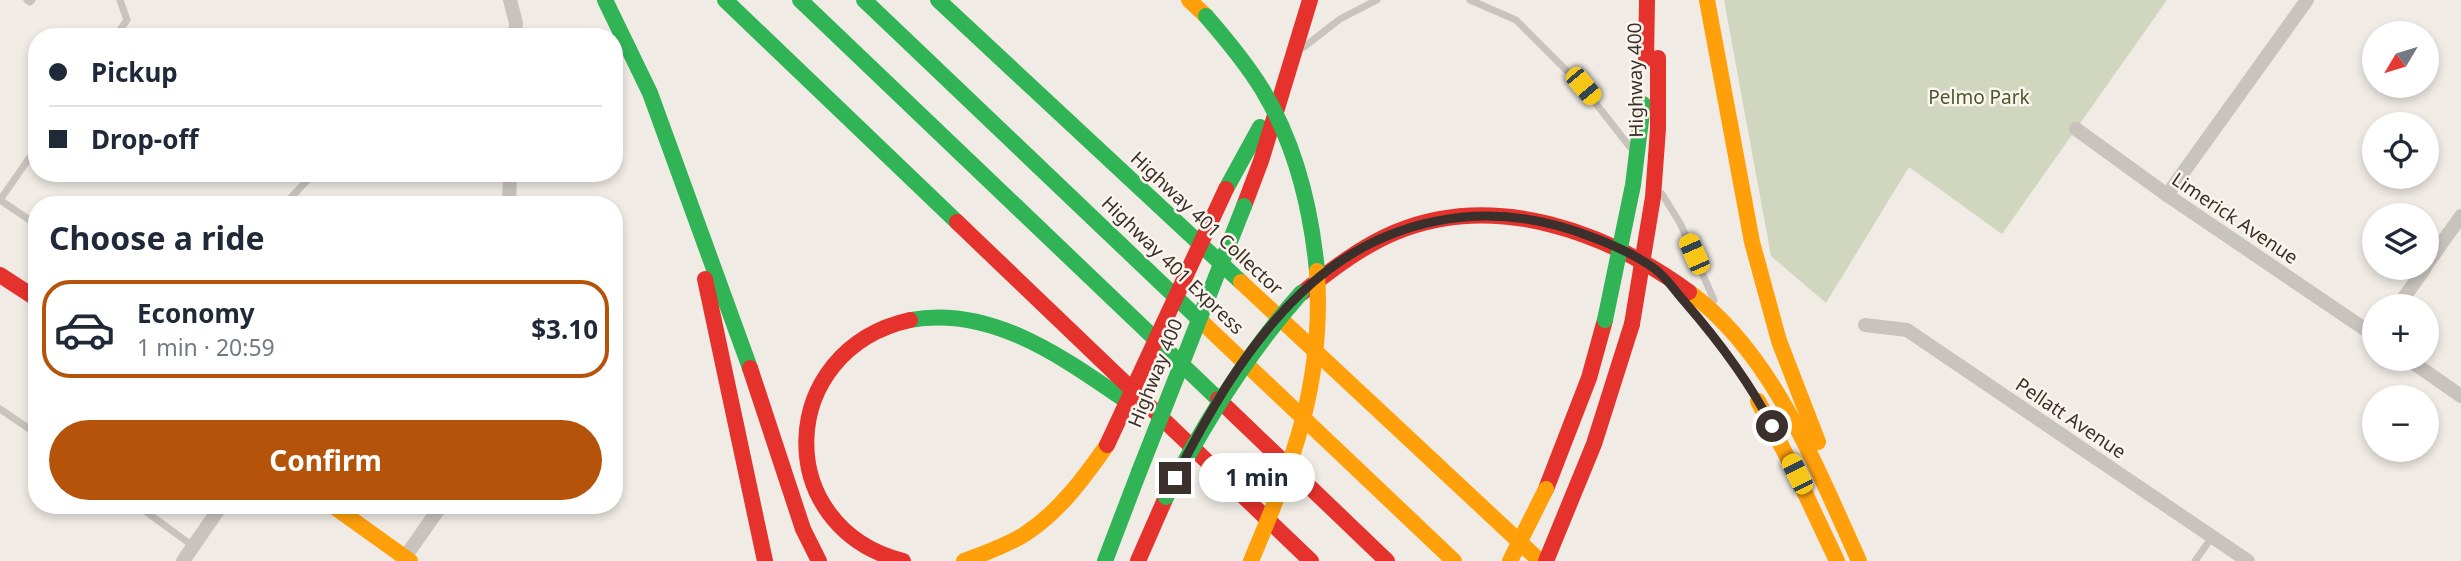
<!DOCTYPE html>
<meta charset="utf-8">
<style>
body{margin:0;font-family:"Noto Sans",sans-serif;background:#f6f6f7;color:#1f2937;height:100vh;display:flex;flex-direction:column;font-size:26px;white-space:nowrap}
*{box-sizing:border-box;margin:0}
p{font-size:23px;color:#747a83}
.icon{flex:none;width:38px;height:38px;fill:none;stroke:currentColor;stroke-width:2;stroke-linecap:round;stroke-linejoin:round}
.map{position:relative;flex:1;overflow:hidden}
.details{position:absolute;left:28px;top:196px;width:595px;height:318px;display:flex;flex-direction:column;background:#fff;border-radius:28px;box-shadow:0 4px 10px #0003}
.details>*{flex:none}
.hud{position:absolute;left:28px;top:28px;width:595px;height:154px;border-radius:28px;box-shadow:0 4px 10px #0003;display:grid;align-content:center;height:154px;padding:0 21px;background:#fff}
.needle{width:46px;rotate:232deg}
.fabs{position:absolute;left:2362px;top:21px;display:grid;gap:14px}
.fabs a{display:grid;place-items:center;width:77px;height:77px;border-radius:50%;background:#fff;box-shadow:0 4px 10px #0003;font-size:35px}
.end{position:absolute;width:32px;height:32px;margin:-16px;border:9px solid #3b302b;background:#fff;box-shadow:0 0 0 4px #fff}
.from{border-radius:50%}
.bubble{position:absolute;height:49px;border-radius:24px;background:#fff;box-shadow:0 4px 10px #0003;font-size:23px;font-weight:700;line-height:49px;text-align:center}
.car{position:absolute;width:21px;height:42px;margin:-21px -10px;border-radius:9px;box-shadow:0 0 5px 2px #0007;background:linear-gradient(#f5c518 24%,#345 0 40%,#f5c518 0 76%,#345 0 86%,#f5c518 0)}
.hud b{display:flex;align-items:center;gap:24px;height:66px;font-size:26px}
.hud b+b{border-top:2px solid #e0e1e3}
.hud i{width:18px;height:18px;background:#1f2937}
ul{padding:0;list-style:none}
li{display:flex;align-items:center;gap:21px;height:98px;margin:0 14px 10px;padding:0 7px;border:4px solid transparent;border-radius:28px}
li div{flex:1}
li b{display:block;font-size:26px}
li em{font-style:normal;font-weight:700}
li.selected{border-color:#b45309}
li>.icon{width:63px;height:63px;stroke-width:1.5}
h2{padding:0 21px;font-size:32px;line-height:84px}
.primary-button{display:flex;gap:14px;margin-top:auto;padding:14px 21px}
.primary-button a{flex:1;height:80px;border-radius:42px;background:#b45309;color:#fff;font-size:28px;font-weight:700;line-height:80px;text-align:center}
.map>svg:first-child{display:block}
.green{fill:#d1d6bf}
.lines{fill:none;stroke-linecap:round;stroke-linejoin:round}
.lane{stroke:#c9c3be;stroke-width:7}
.street{stroke:#c9c3be;stroke-width:14}
.fast{stroke:#30b455;stroke-width:16}
.slow{stroke:#ff9f0a;stroke-width:16}
.jam{stroke:#e5322d;stroke-width:16}
.fast-bridge{stroke:#30b455;stroke-width:16}
.slow-bridge{stroke:#ff9f0a;stroke-width:16}
.jam-bridge{stroke:#e5322d;stroke-width:16}
.route{stroke:#3b302b;stroke-width:9}
.labels{text-anchor:middle;dominant-baseline:central;stroke-width:5;stroke-linejoin:round;paint-order:stroke}
.street-label{font-size:19px;fill:#3b302b;stroke:#fbf5ee}
.park-label{font-size:19px;fill:#4a5a2e;stroke:#fbf5ee}
</style>
<div class="map">
<svg width="2461" height="561" viewBox="0 0 2461 561">
<rect width="100%" height="100%" fill="#f0ebe5"/>
<!-- green -->
<polygon class="green" points="1724,0 2167,0 2002,234 1909,167 1826,303 1771,256"/>
<g class="lines">
<!-- lane -->
<g class="lane">
<polyline points="27,0 30,2 32,0"/>
<polyline points="1470,0 1516,20 1583,87 1630,147"/>
<polyline points="115,37 127,20 120,0"/>
<polyline points="1304,47 1340,19 1377,0"/>
<polyline points="1662,194 1680,223 1714,300"/>
<polyline points="0,200 37,147"/>
<polyline points="0,200 37,225"/>
<polyline points="284,205 314,173"/>
<polyline points="0,409 37,434"/>
<polyline points="138,506 193,546"/>
<polyline points="2195,561 2212,537"/>
</g>
<!-- street -->
<g class="street">
<polyline points="510,0 516,23 515,37"/>
<polyline points="2076,129 2167,195 2375,336"/>
<polyline points="2167,195 2307,0"/>
<polyline points="509,205 510,173"/>
<polyline points="2427,264 2461,216"/>
<polyline points="2398,306 2425,268"/>
<polyline points="1865,325 1907,330 2248,561"/>
<polyline points="2408,359 2461,396"/>
<polyline points="405,557 441,506"/>
<polyline points="183,561 221,506"/>
</g>
<!-- fast -->
<g class="fast">
<polyline points="605,0 650,93 750,368"/>
<polyline points="725,0 957,222"/>
<polyline points="800,0 1218,399"/>
<polyline points="864,0 1204,324"/>
<polyline points="938,0 1241,282"/>
<polyline points="1226,189 1260,127"/>
<path d="M910 320C991 305 1062 357 1125 400"/>
<polyline points="1105,561 1139,472"/>
</g>
<!-- slow -->
<g class="slow">
<polyline points="1189,0 1206,16"/>
<polyline points="1707,0 1752,242 1779,341 1818,442"/>
<polyline points="1241,282 1540,561"/>
<path d="M1689 292C1773 353 1817 469 1859 561"/>
<polyline points="1204,324 1454,561"/>
<polyline points="1758,401 1796,474 1837,561"/>
<polyline points="333,506 410,561"/>
<path d="M964 561C985 553 1006 546 1025 534 1059 512 1084 478 1107 445"/>
</g>
<!-- jam -->
<g class="jam">
<polyline points="1646,59 1647,0"/>
<polyline points="1244,206 1261,161 1310,0"/>
<polyline points="957,222 1311,561"/>
<polyline points="0,275 37,299"/>
<polyline points="705,279 765,561"/>
<path d="M1302 293C1331 270 1362 246 1396 232 1496 191 1607 232 1689 292"/>
<polyline points="750,368 803,529 819,561"/>
<polyline points="1218,399 1387,561"/>
<polyline points="1546,489 1589,378 1605,320"/>
<path d="M903 561C770 527 776 350 910 320"/>
<polyline points="1138,561 1166,497"/>
<polyline points="1546,561 1594,444 1632,324"/>
</g>
<!-- fast-bridge -->
<g class="fast-bridge">
<path d="M1206 16C1226 39 1246 63 1262 89 1295 143 1311 208 1317 271"/>
<polyline points="1605,320 1633,185 1643,104"/>
<polyline points="1139,472 1244,206"/>
<path d="M1166 497C1204 423 1246 355 1301 293"/>
</g>
<!-- slow-bridge -->
<g class="slow-bridge">
<path d="M1251 561C1294 458 1324 385 1317 271"/>
<polyline points="1510,561 1546,489"/>
</g>
<!-- jam-bridge -->
<g class="jam-bridge">
<polyline points="1632,324 1653,197 1658,129 1658,58"/>
<polyline points="1107,445 1226,189"/>
</g>
</g>
<g class="lines">
<!-- route -->
<path class="route" d="M1175 478C1209 412 1246 346 1300 294 1380 217 1486 196 1589 236 1611 244 1636 255 1655 269 1666 277 1675 291 1684 301 1717 339 1749 381 1772 426"/>
</g>
<g class="labels">
<!-- street labels -->
<g class="street-label">
<text transform="translate(1635 80) rotate(-91)">Highway 400</text>
<text transform="translate(2235 218) rotate(34)">Limerick Avenue</text>
<text transform="translate(1207 223) rotate(43)">Highway 401 Collector</text>
<text transform="translate(1173 265) rotate(44)">Highway 401 Express</text>
<text transform="translate(1155 373) rotate(-68)">Highway 400</text>
<text transform="translate(2071 418) rotate(34)">Pellatt Avenue</text>
</g>
<!-- park labels -->
<g class="park-label">
<text x="1979" y="97">Pelmo Park</text>
</g>
</g>
</svg>
<div class="fabs">
<a><svg class="needle" viewBox="-14 -14 28 28"><path d="M0-13l5 13h-10z" fill="#e53935"/><path d="M0 13l5-13h-10z" fill="#747a83"/></svg></a>
<a><svg class="icon" aria-label="locate" viewBox="0 0 24 24"><circle cx="12" cy="12" r="6"/><path d="M12 2v4M12 18v4M2 12h4M18 12h4"/></svg></a>
<a><svg class="icon" aria-label="layers" viewBox="0 0 24 24"><path d="M12 4l9 5-9 5-9-5zM3 14l9 5 9-5"/></svg></a>
<a>+</a>
<a>−</a>
</div>
<i class="end from" style="left:1772px;top:426px"></i>
<i class="end" style="left:1175px;top:478px"></i>
<div class="bubble" style="left:1199px;top:453px;width:116px">1 min</div>
<i class="car" style="left:1583px;top:86px;rotate:140deg"></i>
<i class="car" style="left:1694px;top:254px;rotate:336deg"></i>
<i class="car" style="left:1797px;top:474px;rotate:333deg"></i>
<div class="hud">
<b><i class="from"></i>Pickup</b>
<b><i></i>Drop-off</b>
</div>
<section class="details">
<h2>Choose a ride</h2>
<ul>
<li class="selected"><svg class="icon" aria-label="car" viewBox="0 0 24 24"><path d="M5 17H2v-5l4-1 3-4h7l3 4 3 1v5h-3M9 17h6M6 11h13"/><circle cx="7" cy="17" r="2"/><circle cx="17" cy="17" r="2"/></svg><div><b>Economy</b><p>1 min · 20:59</p></div><em>$3.10</em></li>
</ul>
<div class="primary-button"><a>Confirm</a></div>
</section>
</div>
